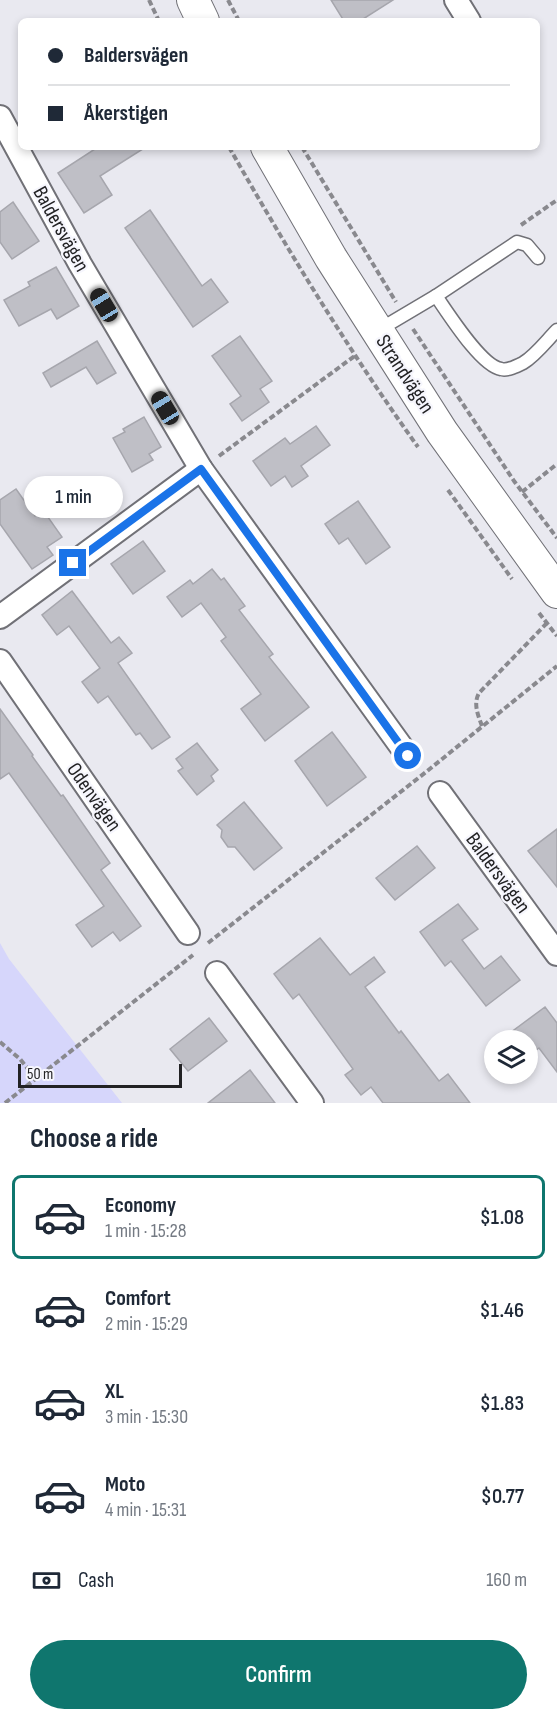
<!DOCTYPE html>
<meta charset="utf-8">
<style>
body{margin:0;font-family:"Sofia Sans Condensed",sans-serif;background:#f6f6f7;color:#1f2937;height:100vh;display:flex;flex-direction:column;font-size:22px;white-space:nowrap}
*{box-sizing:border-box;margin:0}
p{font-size:20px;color:#747a83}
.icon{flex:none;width:33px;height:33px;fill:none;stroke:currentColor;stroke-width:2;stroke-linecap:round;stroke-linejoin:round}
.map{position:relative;height:1103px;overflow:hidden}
.panel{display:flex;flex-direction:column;background:#fff;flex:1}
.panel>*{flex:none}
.hud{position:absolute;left:18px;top:18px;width:522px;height:132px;border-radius:9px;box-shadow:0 3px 9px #0003;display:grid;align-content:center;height:132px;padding:0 30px;background:#fff}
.fabs{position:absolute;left:484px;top:1030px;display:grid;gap:12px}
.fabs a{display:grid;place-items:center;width:54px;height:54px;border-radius:50%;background:#fff;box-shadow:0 3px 9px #0003;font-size:30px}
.scale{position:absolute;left:18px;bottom:15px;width:164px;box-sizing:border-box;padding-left:6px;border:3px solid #222224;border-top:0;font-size:16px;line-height:21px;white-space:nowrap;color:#222224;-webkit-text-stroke:4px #f6f6fd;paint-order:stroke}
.end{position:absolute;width:27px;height:27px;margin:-14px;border:8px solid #1a73e8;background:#fff;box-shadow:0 0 0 3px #fff}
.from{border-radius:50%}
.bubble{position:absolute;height:42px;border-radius:21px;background:#fff;box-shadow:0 3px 9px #0003;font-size:20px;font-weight:600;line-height:42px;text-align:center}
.car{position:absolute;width:18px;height:36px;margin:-18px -9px;border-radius:8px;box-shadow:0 0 4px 2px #0007;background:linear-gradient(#222 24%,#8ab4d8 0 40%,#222 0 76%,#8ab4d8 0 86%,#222 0)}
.hud b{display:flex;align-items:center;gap:21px;height:57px;font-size:22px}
.hud b+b{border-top:2px solid #e0e1e3}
.hud i{width:15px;height:15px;background:#1f2937}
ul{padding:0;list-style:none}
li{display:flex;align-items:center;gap:18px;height:84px;margin:0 12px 9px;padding:0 18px;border:3px solid transparent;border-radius:9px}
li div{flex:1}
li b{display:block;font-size:22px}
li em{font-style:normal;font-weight:600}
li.current{border-color:#0f766e}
li>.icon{width:54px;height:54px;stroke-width:1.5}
h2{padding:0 30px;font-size:27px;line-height:72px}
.pay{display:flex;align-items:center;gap:15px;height:66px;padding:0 30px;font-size:22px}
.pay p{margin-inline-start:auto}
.button{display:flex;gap:12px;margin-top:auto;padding:12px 30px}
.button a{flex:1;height:69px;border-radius:36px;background:#0f766e;color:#fff;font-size:24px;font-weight:600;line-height:69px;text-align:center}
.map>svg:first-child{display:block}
.green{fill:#d6d6fb}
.building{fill:#bfbfc6;stroke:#a6a6ad;stroke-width:1.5}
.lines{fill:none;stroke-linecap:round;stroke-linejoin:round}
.lane-casing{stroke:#717177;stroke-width:15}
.street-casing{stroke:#717177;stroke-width:26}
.secondary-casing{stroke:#717177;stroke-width:34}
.path{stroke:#89898e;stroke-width:4;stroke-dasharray:6 3;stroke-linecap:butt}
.lane{stroke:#fff;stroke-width:12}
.street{stroke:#fff;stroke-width:22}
.secondary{stroke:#fff;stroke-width:32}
.route{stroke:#1a73e8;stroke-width:8}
.labels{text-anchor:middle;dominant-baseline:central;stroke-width:4.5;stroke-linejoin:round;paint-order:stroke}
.street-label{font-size:21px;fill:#222224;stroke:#f6f6fd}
</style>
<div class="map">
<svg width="557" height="1103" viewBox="0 0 557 1103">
<rect width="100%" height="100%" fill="#e9e9f0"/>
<!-- green -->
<polygon class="green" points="0,943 9,959 122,1103 0,1103"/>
<!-- building -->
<g class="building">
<polygon points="331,0 393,0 360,21 344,21"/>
<polygon points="98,147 146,147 100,176 112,195 84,213 58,173"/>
<polygon points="13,202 39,241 12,259 0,242 0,212"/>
<polygon points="150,210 202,286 211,279 228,302 193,327 125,228"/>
<polygon points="56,267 79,306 57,319 51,309 19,326 4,300 30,286 28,282"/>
<polygon points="240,336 272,381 260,389 269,402 242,421 230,404 241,396 212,356"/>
<polygon points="97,341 116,373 97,384 86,367 51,387 43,373"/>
<polygon points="144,417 161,447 149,454 153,460 132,472 113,438 125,432 123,429"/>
<polygon points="316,426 330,445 301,466 308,476 292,487 285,476 271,486 253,461 285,438 290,444"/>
<polygon points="16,489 35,516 43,510 62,537 47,547 53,555 32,569 0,524 0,500"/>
<polygon points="358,501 390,547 366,564 348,538 339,544 325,524"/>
<polygon points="143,541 165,571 133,594 111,564"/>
<polygon points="212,569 221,580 224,578 245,606 239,610 273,654 269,657 309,707 265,741 241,709 261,694 221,641 226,637 201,603 182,617 167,597 190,580 193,584"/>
<polygon points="72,591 111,643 119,637 132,653 118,663 170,737 152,749 140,733 136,735 108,696 98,703 82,682 100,668 69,626 57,635 42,615"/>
<polygon points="0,709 33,755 32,756 61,796 63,795 110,863 101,870 141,926 120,941 113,932 92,947 76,925 104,906 9,773 0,779"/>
<polygon points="332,732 366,777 327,806 295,761"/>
<polygon points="197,743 218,770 211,776 214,781 197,795 178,771 183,768 176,759"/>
<polygon points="244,802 282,848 254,870 235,847 228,847 221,837 222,830 217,825"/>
<polygon points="557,829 557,887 528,851"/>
<polygon points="417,846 435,868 395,900 376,878"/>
<polygon points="458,904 478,929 462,940 484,969 501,956 520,980 486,1006 451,961 445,966 420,932"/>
<polygon points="320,938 350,975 374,957 385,972 365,987 399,1033 401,1031 439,1081 448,1074 470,1103 383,1103 371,1087 361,1095 345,1075 353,1069 299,994 293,999 274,974"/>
<polygon points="545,1007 557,1023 557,1072 539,1048 528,1056 528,1041 499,1041"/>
<polygon points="209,1018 227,1041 188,1071 170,1049"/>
<polygon points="250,1070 275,1103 208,1103"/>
</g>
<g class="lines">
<!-- lane casing -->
<g class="lane-casing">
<g id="lane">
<path d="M436 296C448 313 481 366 501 369 507 371 517 366 523 363 536 355 547 340 557 330"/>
<polyline points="377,331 436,296 517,242 527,245 538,258"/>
</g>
</g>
<!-- street casing -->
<g class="street-casing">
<g id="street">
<polyline points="456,0 469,21"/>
<polyline points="0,117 80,264 201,469 408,756"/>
<polyline points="0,617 201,469"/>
<polyline points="0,661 188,933"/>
<polyline points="440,793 557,954"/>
<polyline points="217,973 312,1103"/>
</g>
</g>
<!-- secondary casing -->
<g class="secondary-casing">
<g id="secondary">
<polyline points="193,0 203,21"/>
<polyline points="267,147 331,258 442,432 557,592"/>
</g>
</g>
<!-- path -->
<g class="path">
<polyline points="149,0 159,21"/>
<polyline points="228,0 239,21"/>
<path d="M229 147C287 249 349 351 418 447"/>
<polyline points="302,147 396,302"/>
<polyline points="521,225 557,200"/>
<polyline points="413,329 514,481 557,538"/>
<polyline points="219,456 356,355"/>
<polyline points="448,490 512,579"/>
<polyline points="522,492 557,464"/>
<polyline points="539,613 557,636"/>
<path d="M482 726C478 715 473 704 479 693L547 623"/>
<polyline points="208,943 426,772 557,666"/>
<polyline points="0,1042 20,1059 36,1079"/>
<polyline points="5,1103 193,955"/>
</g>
<!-- lane -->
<use href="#lane" class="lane"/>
<!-- street -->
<use href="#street" class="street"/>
<!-- secondary -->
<use href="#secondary" class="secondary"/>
</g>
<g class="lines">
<!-- route -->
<polyline class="route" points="73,563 201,469 408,756"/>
</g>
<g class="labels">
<!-- street labels -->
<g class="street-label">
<text transform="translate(61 229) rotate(61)">Baldersvägen</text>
<text transform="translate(405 374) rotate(57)">Strandvägen</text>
<text transform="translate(94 797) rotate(55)">Odenvägen</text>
<text transform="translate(498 873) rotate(54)">Baldersvägen</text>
</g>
</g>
</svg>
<div class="fabs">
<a><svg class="icon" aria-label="layers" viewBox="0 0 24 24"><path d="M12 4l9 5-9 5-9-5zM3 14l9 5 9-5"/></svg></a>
</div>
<div class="scale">50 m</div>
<i class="end from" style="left:408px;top:756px"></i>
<i class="end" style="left:73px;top:563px"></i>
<div class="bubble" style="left:24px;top:476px;width:99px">1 min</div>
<i class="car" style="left:104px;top:305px;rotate:329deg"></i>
<i class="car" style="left:165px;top:408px;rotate:329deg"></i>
<div class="hud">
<b><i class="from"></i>Baldersvägen</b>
<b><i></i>Åkerstigen</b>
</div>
</div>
<section class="panel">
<h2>Choose a ride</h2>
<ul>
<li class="current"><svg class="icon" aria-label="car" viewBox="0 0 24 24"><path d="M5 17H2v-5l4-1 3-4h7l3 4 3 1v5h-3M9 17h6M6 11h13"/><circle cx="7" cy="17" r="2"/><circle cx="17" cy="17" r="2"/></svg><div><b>Economy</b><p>1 min · 15:28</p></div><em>$1.08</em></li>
<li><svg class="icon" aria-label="car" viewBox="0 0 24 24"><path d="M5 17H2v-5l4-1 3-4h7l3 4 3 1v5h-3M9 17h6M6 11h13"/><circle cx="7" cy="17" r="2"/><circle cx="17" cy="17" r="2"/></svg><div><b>Comfort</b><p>2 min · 15:29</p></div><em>$1.46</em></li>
<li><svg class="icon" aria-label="car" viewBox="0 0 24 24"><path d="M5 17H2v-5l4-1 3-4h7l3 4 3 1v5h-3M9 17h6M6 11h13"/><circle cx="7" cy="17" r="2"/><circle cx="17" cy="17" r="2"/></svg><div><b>XL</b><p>3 min · 15:30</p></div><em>$1.83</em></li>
<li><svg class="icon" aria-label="car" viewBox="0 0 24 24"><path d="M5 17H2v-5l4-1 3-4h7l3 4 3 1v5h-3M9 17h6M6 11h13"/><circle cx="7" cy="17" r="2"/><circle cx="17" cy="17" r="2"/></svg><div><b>Moto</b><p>4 min · 15:31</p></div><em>$0.77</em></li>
</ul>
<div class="pay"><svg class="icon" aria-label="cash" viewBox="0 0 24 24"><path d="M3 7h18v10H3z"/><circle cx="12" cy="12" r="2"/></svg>Cash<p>160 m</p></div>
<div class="button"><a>Confirm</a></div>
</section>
